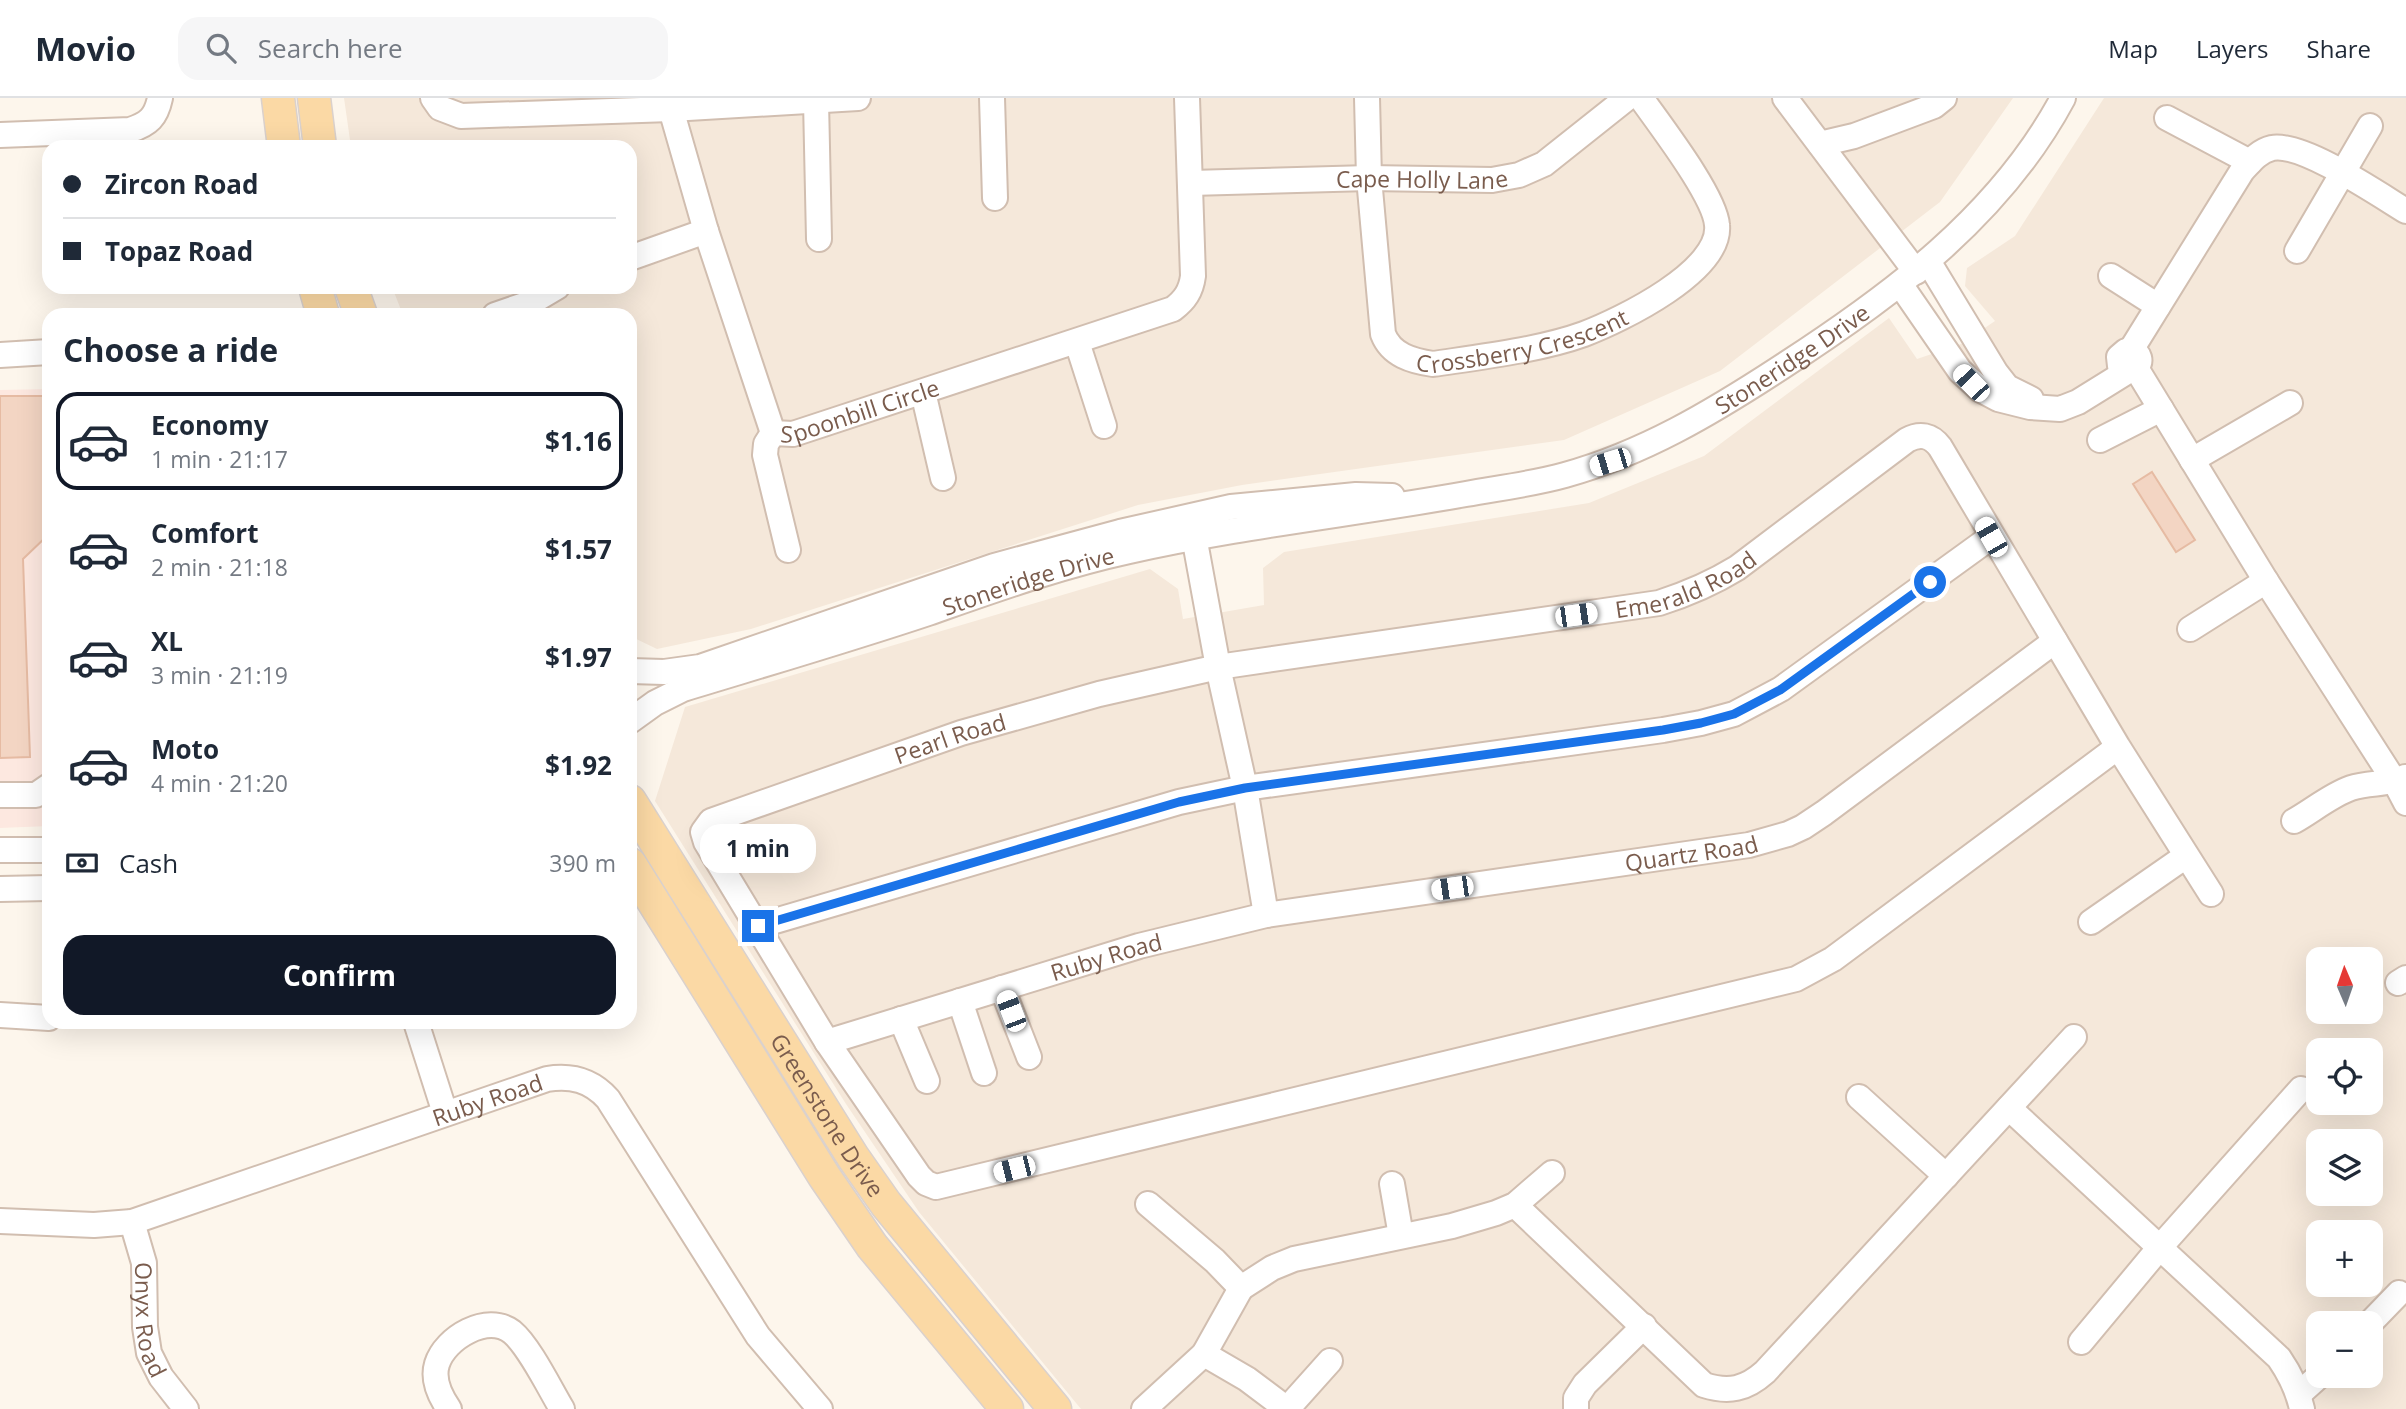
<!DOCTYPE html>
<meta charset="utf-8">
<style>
body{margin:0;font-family:"Open Sans",sans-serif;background:#f6f6f7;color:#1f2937;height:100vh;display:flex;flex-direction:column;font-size:26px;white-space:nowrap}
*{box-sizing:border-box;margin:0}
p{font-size:23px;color:#747a83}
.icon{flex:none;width:38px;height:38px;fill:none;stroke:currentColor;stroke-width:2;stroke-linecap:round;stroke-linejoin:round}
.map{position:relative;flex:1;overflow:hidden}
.sheet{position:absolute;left:42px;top:210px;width:595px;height:721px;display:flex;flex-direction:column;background:#fff;border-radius:21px;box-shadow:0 7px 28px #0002}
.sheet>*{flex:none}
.guide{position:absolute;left:42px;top:42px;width:595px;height:154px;border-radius:21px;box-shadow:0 7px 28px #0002;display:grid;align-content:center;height:154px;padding:0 21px;background:#fff}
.needle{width:46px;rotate:358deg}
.fabs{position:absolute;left:2306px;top:849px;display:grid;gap:14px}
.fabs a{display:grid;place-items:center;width:77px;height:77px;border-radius:14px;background:#fff;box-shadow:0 7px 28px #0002;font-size:35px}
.end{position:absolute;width:32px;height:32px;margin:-16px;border:9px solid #1a73e8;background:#fff;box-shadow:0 0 0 4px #fff}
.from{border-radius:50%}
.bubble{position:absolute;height:49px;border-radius:21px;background:#fff;box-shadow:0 7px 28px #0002;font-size:23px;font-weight:700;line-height:49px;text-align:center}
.car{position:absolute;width:21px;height:42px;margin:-21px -10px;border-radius:9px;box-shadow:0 0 5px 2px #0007;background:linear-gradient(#fff 24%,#345 0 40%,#fff 0 76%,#345 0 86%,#fff 0)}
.guide b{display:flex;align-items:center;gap:24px;height:66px;font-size:26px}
.guide b+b{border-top:2px solid #e0e1e3}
.guide i{width:18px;height:18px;background:#1f2937}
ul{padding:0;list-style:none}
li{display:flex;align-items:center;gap:21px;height:98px;margin:0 14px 10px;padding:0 7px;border:4px solid transparent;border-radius:21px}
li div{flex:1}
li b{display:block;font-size:26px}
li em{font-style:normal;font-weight:700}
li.on{border-color:#111827}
li>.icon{width:63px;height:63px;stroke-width:1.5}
h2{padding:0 21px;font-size:32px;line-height:84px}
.pay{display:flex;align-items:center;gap:18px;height:77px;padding:0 21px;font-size:26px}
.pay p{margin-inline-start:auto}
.action{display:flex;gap:14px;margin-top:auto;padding:14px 21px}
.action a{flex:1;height:80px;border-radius:21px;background:#111827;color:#fff;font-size:28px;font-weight:700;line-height:80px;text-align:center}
header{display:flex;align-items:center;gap:42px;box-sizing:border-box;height:98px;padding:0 35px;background:#fff;border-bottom:2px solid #e0e1e3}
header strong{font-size:33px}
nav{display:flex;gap:38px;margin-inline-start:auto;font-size:24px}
.search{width:490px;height:63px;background:#f6f6f7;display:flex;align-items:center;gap:18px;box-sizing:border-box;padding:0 24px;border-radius:21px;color:#747a83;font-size:26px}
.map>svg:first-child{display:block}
.residential{fill:#f5e8da;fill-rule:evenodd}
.commercial{fill:#fde8e0}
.building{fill:#f3d5c3;stroke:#e6bba3;stroke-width:2}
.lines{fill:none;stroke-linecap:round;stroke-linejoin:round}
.minor-casing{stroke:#d1beb0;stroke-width:28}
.major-casing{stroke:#dad1cd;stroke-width:35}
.minor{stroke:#fff;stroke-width:24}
.major{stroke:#fbd9a5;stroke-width:32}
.route{stroke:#1a73e8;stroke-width:9}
.labels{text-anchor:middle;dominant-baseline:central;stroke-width:7;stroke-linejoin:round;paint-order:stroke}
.street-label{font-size:23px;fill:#7a5c4d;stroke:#fffaf3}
</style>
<header>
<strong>Movio</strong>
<div class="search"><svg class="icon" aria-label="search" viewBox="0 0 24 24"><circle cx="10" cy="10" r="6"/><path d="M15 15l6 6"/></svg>Search here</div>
<nav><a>Map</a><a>Layers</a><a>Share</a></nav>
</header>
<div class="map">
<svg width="2406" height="1311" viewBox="0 0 2406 1311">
<rect width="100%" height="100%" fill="#fdf6ec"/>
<!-- residential -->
<g class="residential">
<polygon points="344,0 2013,0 1940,104 1720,273 1564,342 1242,387 1138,407 751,531 657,551 630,538 630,217 403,217 392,189 630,189 630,49 351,49"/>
<path d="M2104 0H2406V1311H1081L919 1114 846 1006 655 703 685 609 1150 471 1178 491 1183 521 1264 507 1263 470 1284 454 1589 405 1704 358 1889 220 1917 261 1961 246 1995 223 1965 188 1967 170 2015 138ZM2319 861H2371V914H2319ZM2319 952H2371V1004H2319ZM2319 1043H2371V1096H2319ZM2319 1134H2371V1186H2319ZM2319 1225H2371V1278H2319Z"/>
</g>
<!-- commercial -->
<polygon class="commercial" points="49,291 49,728 0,730 0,292"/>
<!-- building -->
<g class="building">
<polygon points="0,298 49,298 49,436 23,461 30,659 0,660"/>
<polygon points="2152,374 2195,442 2176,454 2133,386"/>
</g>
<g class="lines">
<!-- minor casing -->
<g class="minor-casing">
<g id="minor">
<polyline points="433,0 440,10 461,18 671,11 858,0"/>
<polyline points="992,0 995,100"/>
<path id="s1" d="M1367 0 1369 80 1383 236C1391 257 1412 263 1433 266 1480 259 1540 252 1584 236 1621 222 1722 173 1717 127 1715 98 1660 27 1641 0"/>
<polyline points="1785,0 1916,174"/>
<polyline points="816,3 819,141"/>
<path id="s2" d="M671 11 706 133 773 335 793 336 1173 211C1185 202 1191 193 1193 178L1187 0"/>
<polyline points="2167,20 2250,64"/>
<path d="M0 37 130 32C149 26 156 19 160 0"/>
<polyline points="1820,46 1854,38 1934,8 1944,0"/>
<path id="s3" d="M1191 85 1369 80 1492 82 1519 77 1544 66 1627 0"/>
<polyline points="2297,153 2370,28"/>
<polyline points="630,160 706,133"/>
<polyline points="1928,163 1996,275 2007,289 2031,301"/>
<polyline points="2111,178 2158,208"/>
<polyline points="1900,186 1960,273 1981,292 1998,301 2030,309 2060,311 2078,304 2128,273"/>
<polyline points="495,217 530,205 557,189"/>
<polyline points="1077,244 1104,328"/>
<path d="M2131 252 2242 73C2251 63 2259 53 2272 50 2302 44 2378 96 2406 113"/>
<polyline points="0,257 49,254"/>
<path d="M2136 270 2128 273 2120 268 2119 259 2126 253 2131 252C2140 256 2142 263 2136 270L2266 483 2395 684 2406 705"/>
<polyline points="923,294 943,380"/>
<polyline points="773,335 766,346 765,357 788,452"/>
<polyline points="2100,342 2161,311"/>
<polyline points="2192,362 2290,305"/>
<polyline points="1191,422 1218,569 1245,690 1266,817"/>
<polyline points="2190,531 2266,483"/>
<polyline points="630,573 664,574 700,569 994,468 1120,434 1231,409 1356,397 1392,398"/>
<path id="s4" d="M630 623 655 605 683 591C765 566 847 542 928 515 994 492 1060 468 1129 453 1240 428 1354 416 1466 396 1499 390 1533 386 1565 377 1644 355 1711 315 1780 270 1890 199 2000 118 2063 0"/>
<path id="s5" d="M2118 649 1833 861 1796 881 936 1089 926 1085 919 1078 827 944 706 744 703 734 711 723 961 635 1099 596 1218 569 1659 505C1687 496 1711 486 1737 470L1907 342C1920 335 1931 337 1940 349L2118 649 2211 796"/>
<polyline points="0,697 36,697 49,688"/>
<path d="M2294 723C2312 713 2331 697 2351 690 2369 684 2389 687 2405 679"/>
<polyline points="0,752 49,752"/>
<polyline points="0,791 49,790"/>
<polyline points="2091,824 2186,758"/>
<polyline points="758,828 1179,704 1245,690 1663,632 1701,625 1734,616 1781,591 1991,439"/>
<polyline points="2398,885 2406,880"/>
<polyline points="1002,890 1029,959"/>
<polyline points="960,903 984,975"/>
<polyline points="0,917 49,920"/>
<polyline points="901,921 927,983"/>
<polyline points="416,924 445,1015"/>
<path id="s6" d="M827 944 1139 848 1266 817 1749 747 1788 736 1803 729 1824 715 2055 543"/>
<polyline points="1859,999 1946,1078"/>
<path d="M2009 1010 2279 1260C2290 1276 2298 1292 2302 1311"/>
<polyline points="1392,1086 1401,1138"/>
<polyline points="1148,1106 1215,1163 1241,1190 1272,1170 1294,1161 1452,1128 1496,1115 1515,1107 1552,1075"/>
<path d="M1515 1107 1704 1287C1729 1295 1746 1291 1765 1274L2074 939"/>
<path id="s7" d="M0 1123 94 1127 132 1124 547 981C571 977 591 982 608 1001L758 1238 820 1311"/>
<path id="s8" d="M132 1124 144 1165 145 1229 149 1255 161 1279 186 1311"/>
<polyline points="2370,1225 2399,1195"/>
<polyline points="2081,1244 2161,1148 2301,991"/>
<polyline points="1204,1256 1247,1281 1287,1311"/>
<polyline points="2299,1296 2319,1278"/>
<path d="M449 1311C440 1298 432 1282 437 1266 445 1240 487 1215 512 1234 529 1248 550 1291 562 1311"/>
<polyline points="1144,1311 1204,1256 1241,1190"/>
<polyline points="1287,1311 1330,1263"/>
<polyline points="1576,1311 1576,1300 1585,1286 1644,1228"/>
</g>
</g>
<!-- major casing -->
<g class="major-casing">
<g id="major">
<polyline points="278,0 284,49"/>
<polyline points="314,0 320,49"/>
<polyline points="315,189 323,217"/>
<polyline points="351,189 361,217"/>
<path id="s9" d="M630 703 853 1059 886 1106 1055 1311"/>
<polyline points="630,766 824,1078 872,1148 1007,1311"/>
</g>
</g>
<!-- minor -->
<use href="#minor" class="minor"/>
<!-- major -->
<use href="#major" class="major"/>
</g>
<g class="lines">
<!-- route -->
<polyline class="route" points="758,828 1179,704 1245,690 1663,632 1701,625 1734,616 1780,592 1930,484"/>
</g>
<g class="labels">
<!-- street labels -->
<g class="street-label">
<text stroke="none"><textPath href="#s3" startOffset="231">Cape Holly Lane</textPath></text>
<text stroke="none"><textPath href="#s1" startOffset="390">Crossberry Crescent</textPath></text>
<text stroke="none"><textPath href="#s4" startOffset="1228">Stoneridge Drive</textPath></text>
<text stroke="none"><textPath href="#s2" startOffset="430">Spoonbill Circle</textPath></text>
<text stroke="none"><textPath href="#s5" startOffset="2730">Emerald Road</textPath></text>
<text stroke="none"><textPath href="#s4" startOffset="424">Stoneridge Drive</textPath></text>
<text stroke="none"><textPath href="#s5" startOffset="1976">Pearl Road</textPath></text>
<text stroke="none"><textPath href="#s6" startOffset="887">Quartz Road</textPath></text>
<text stroke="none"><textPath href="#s6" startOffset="292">Ruby Road</textPath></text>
<text stroke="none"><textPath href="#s7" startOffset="508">Ruby Road</textPath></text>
<text stroke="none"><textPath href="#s9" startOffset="371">Greenstone Drive</textPath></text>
<text stroke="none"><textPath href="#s8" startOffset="100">Onyx Road</textPath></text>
</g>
</g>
</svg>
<div class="fabs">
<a><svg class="needle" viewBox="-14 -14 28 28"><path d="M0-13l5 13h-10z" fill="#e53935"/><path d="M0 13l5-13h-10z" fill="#747a83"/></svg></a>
<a><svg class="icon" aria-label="locate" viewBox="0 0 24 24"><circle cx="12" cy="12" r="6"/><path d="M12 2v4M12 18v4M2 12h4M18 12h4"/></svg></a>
<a><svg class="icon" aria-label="layers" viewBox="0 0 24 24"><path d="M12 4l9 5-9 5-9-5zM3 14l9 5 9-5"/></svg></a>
<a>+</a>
<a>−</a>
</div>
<i class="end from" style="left:1930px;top:484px"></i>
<i class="end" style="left:758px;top:828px"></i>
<div class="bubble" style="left:700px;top:726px;width:116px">1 min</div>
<i class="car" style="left:1971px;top:285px;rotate:316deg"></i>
<i class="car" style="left:1610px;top:364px;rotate:253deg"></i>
<i class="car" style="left:1991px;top:439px;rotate:330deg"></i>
<i class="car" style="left:1576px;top:517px;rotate:82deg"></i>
<i class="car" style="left:1452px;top:790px;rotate:262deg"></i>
<i class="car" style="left:1011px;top:913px;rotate:339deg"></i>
<i class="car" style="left:1014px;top:1071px;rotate:256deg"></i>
<div class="guide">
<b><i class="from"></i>Zircon Road</b>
<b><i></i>Topaz Road</b>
</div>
<section class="sheet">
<h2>Choose a ride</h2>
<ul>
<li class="on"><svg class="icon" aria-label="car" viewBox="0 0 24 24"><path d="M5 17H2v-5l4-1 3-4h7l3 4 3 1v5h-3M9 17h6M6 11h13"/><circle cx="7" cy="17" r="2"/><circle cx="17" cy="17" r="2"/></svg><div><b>Economy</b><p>1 min · 21:17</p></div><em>$1.16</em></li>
<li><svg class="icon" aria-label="car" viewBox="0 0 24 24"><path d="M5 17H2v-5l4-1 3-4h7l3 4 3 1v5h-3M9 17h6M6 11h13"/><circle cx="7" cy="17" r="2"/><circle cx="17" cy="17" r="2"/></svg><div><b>Comfort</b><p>2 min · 21:18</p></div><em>$1.57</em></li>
<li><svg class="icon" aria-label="car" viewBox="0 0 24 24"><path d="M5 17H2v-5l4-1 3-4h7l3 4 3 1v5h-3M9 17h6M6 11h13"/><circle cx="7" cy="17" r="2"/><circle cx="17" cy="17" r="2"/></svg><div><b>XL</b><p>3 min · 21:19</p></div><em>$1.97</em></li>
<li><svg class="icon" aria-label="car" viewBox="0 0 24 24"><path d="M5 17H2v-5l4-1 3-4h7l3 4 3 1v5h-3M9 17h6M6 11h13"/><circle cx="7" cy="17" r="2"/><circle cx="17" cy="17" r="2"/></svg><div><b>Moto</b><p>4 min · 21:20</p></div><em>$1.92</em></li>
</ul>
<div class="pay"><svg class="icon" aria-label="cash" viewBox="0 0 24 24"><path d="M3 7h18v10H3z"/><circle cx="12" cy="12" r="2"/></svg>Cash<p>390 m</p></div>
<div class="action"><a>Confirm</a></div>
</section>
</div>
